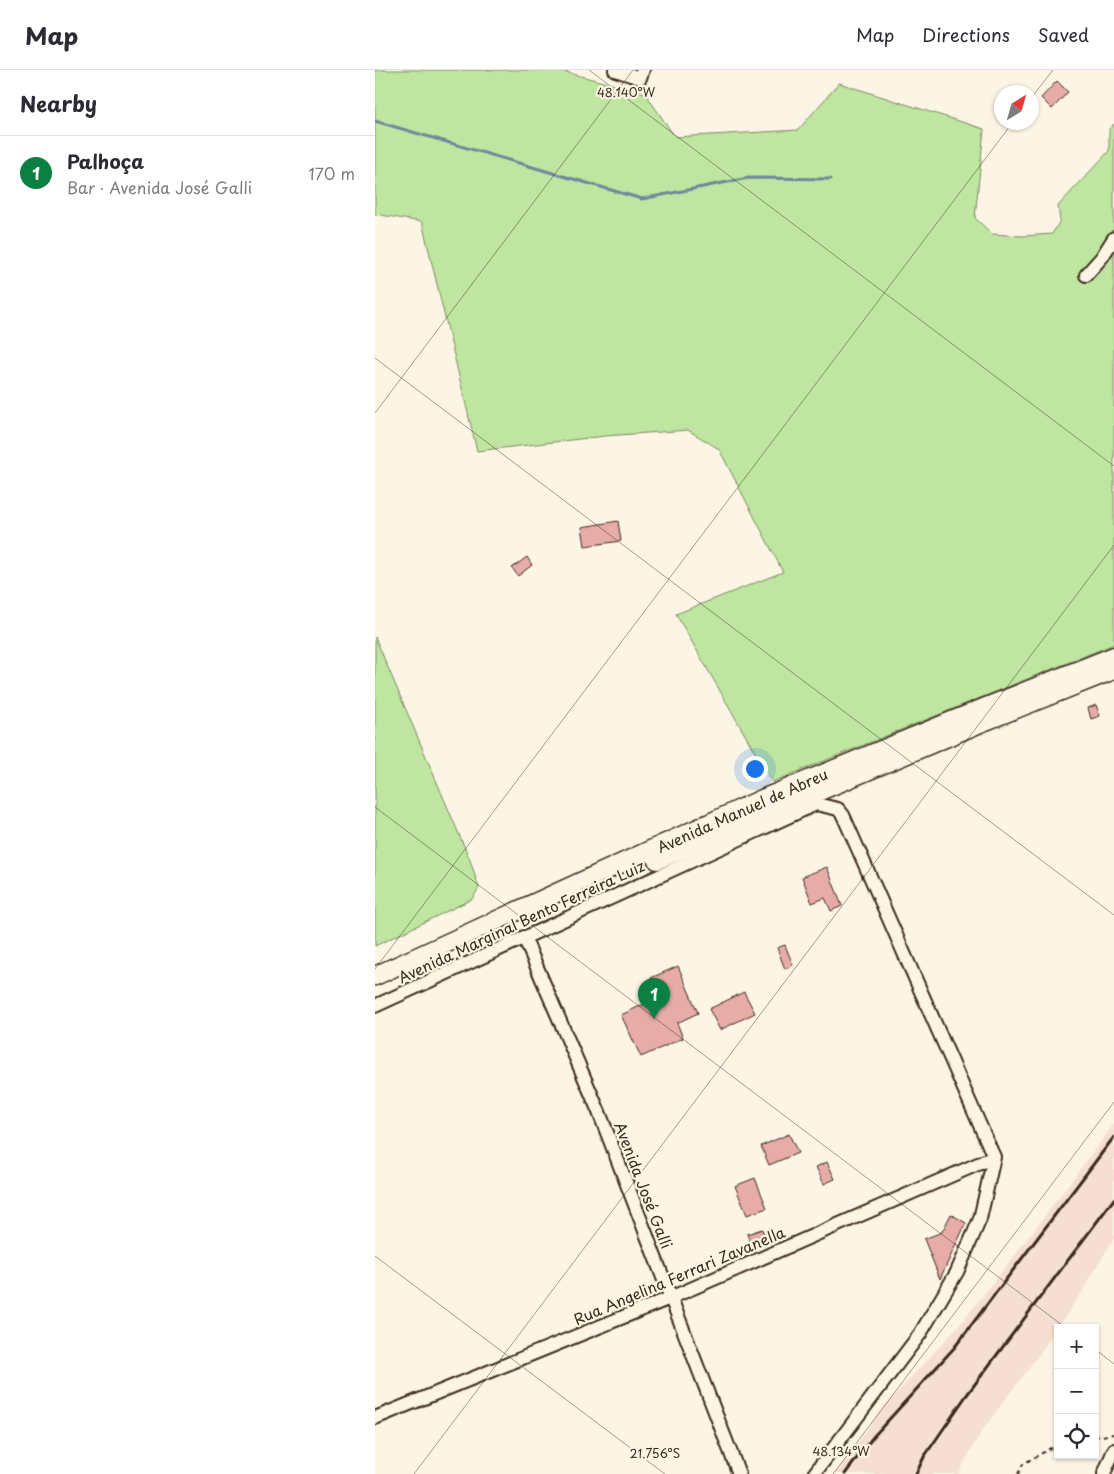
<!DOCTYPE html>
<meta charset="utf-8">
<style>
:root{--surface:#fff;--page:#f2f2f3;--text:#2b2b33;--muted:#7c7c81;--line:#e1e1e2;--accent:#0b8043}
body{margin:0;font-family:"Playpen Sans",sans-serif;background:var(--page);color:var(--text)}
.controls{position:absolute;right:15px;bottom:15px;display:grid;overflow:hidden;border-radius:0px;box-shadow:0 1px 4px #0004}
.controls button{width:45px;height:45px;display:grid;place-items:center;padding:0;border:0;border-bottom:1px solid var(--line);background:var(--surface);color:var(--text);font:25px sans-serif}
.compass{position:absolute;left:619px;top:15px;width:45px;height:45px;border-radius:50%;background:var(--surface);box-shadow:0 1px 4px #0004;rotate:37deg}
.you{position:absolute;left:379px;top:698px;width:18px;height:18px;margin:-12px;border:4px solid #fff;border-radius:50%;background:#1a73e8;box-shadow:0 0 0 8px #1a73e833}
.badge{display:grid;place-items:center;width:32px;height:32px;border-radius:50%;background:var(--accent);color:#fff;font-size:16px;font-weight:700}
.pin{position:absolute;translate:-50% -41px;filter:drop-shadow(0 1px 2px #0008)}
.pin::after{content:'';position:absolute;top:26px;width:18px;height:15px;background:inherit;clip-path:polygon(0 0,100% 0,50% 100%)}
.list{margin:0;padding:0;list-style:none}
h2{display:flex;justify-content:space-between;align-items:center;height:65px;margin:0;padding:0 20px;font-size:21px}
h2 small{font-size:16px;font-weight:400;color:var(--muted)}
.list li{display:grid;grid-template-columns:32px 1fr auto;gap:15px;align-items:center;box-sizing:border-box;height:75px;padding:0 20px;border-top:1px solid var(--line)}
.list b{display:block;font-size:19px;white-space:nowrap}
.list p{margin:0;font-size:16px;white-space:nowrap;color:var(--muted)}
.list em{font-size:16px;font-style:normal;color:var(--muted)}
.icon{flex:none;width:28px;height:28px;fill:none;stroke:currentColor;stroke-width:2;stroke-linecap:round;stroke-linejoin:round}
.map{position:relative;flex:none;width:739px;height:1404px;overflow:hidden}
header{display:flex;align-items:center;gap:30px;box-sizing:border-box;height:70px;padding:0 25px;background:var(--surface);border-bottom:1px solid var(--line)}
header strong{font-size:24px}
nav{display:flex;gap:28px;margin-inline-start:auto;font-size:18px}
main{display:flex}
aside{flex:1;background:var(--surface)}
.map>svg:first-child{display:block}
</style>
<header>
<strong>Map</strong>
<nav><a>Map</a><a>Directions</a><a>Saved</a></nav>
</header>
<main>
<aside>
<h2>Nearby<small></small></h2>
<ul class="list">
<li><span class="badge">1</span><div><b>Palhoça</b><p>Bar · Avenida José Galli</p></div><em>170 m</em></li>
</ul>
</aside>
<div class="map">
<svg width="739" height="1404" viewBox="0 0 739 1404">
<rect width="100%" height="100%" fill="#fcf5e5"/>
<filter id="ink" filterUnits="userSpaceOnUse"><feTurbulence type="fractalNoise" baseFrequency=".02" numOctaves="2"/><feDisplacementMap in="SourceGraphic" scale="10" xChannelSelector="R" yChannelSelector="G"/><feConvolveMatrix kernelMatrix="1 2 1 2 8 2 1 2 1" color-interpolation-filters="sRGB"/></filter>
<g filter="url(#ink)">
<!-- built -->
<path fill="#f6dfd2" d="M 739,1054 L 739,1168 L 707,1222 L 660,1290 L 606,1362 L 583,1404 L 460,1404 L 506,1340 L 586,1253 L 646,1177 Z"/>
<!-- green -->
<path fill="#bee6a1" stroke="#7c8860" d="M 0,0 L 183,0 L 270,23 L 300,67 L 423,60 L 464,13 L 609,59 L 600,148 L 617,164 L 647,166 L 677,164 L 685,151 L 683,136 L 734,81 L 734,59 L 739,54 L 739,574 L 397,712 L 301,544 L 408,502 L 344,379 L 313,360 L 230,366 L 102,381 L 47,152 L 0,144 Z
M 0,567 L 95,790 L 104,818 L 97,829 L 0,876 Z"/>
<g fill="none" stroke-linecap="round" stroke-linejoin="round">
<!-- stream -->
<path stroke="#6e879b" stroke-width="3" d="M 0,51 L 267,129 L 373,108 L 456,109"/>
</g>
<!-- building -->
<path fill="#e7aca7" stroke="#3b2a1e" d="M 682,11 L 693,22 L 677,39 L 666,28 Z
M 243,451 L 246,471 L 210,476 L 207,457 Z
M 152,487 L 157,495 L 143,506 L 137,498 Z
M 721,635 L 725,646 L 716,649 L 713,638 Z
M 452,797 L 467,836 L 456,841 L 450,828 L 437,833 L 427,807 Z
M 410,875 L 418,895 L 410,899 L 402,878 Z
M 303,896 L 323,943 L 302,953 L 308,968 L 266,987 L 246,945 L 284,927 L 276,908 Z
M 369,922 L 380,943 L 345,960 L 334,939 Z
M 414,1064 L 423,1083 L 394,1095 L 386,1076 Z
M 452,1092 L 460,1109 L 449,1114 L 441,1097 Z
M 380,1108 L 392,1138 L 372,1145 L 360,1116 Z
M 576,1144 L 591,1153 L 565,1209 L 549,1169 L 567,1162 Z
M 387,1159 L 391,1170 L 376,1175 L 372,1164 Z"/>
<g fill="none" stroke-linecap="round" stroke-linejoin="round">
<defs>
<path id="minor" d="M 240,0 L 265,8 L 268,0
M 711,205 L 727,187 L 739,168
M 149,867 L 224,1042 L 364,1404
M 0,936 L 441,734 L 463,739 L 468,745 L 619,1087
M 0,1348 L 295,1228 L 619,1087
M 439,1404 L 545,1264 L 582,1202 L 605,1149 L 619,1087
M 729,1404 L 739,1380"/>
<path id="secondary" d="M 282,790 L 603,654 L 739,600
M 0,906 L 387,729 L 601,641 L 739,586"/>
</defs>
<!-- minor casing -->
<use href="#minor" stroke="#3b2a1e" stroke-width="16"/>
<!-- secondary casing -->
<use href="#secondary" stroke="#3b2a1e" stroke-width="21"/>
<!-- path -->
<path stroke="#3b2a1e" stroke-width="2" stroke-dasharray="4 4" stroke-linecap="butt" d="M 720,1367 L 739,1364
M 643,1404 L 648,1394 L 683,1374"/>
<!-- minor -->
<use href="#minor" stroke="#fcf5e5" stroke-width="12"/>
<!-- secondary -->
<use href="#secondary" stroke="#fcf5e5" stroke-width="18"/>
<!-- rail -->
<path stroke="#3b2a1e" stroke-width="3" d="M 470,1404 L 498,1367 L 579,1278 L 739,1067
M 541,1404 L 549,1387 L 591,1326 L 739,1129"/>
</g>
</g>
<!-- ticks -->
<path fill="none" stroke="#3b2a1e" stroke-width="1" stroke-opacity="0.45" d="M 214,0 L 739,396M 656,28 L 678,0M 0,288 L 739,845M 0,343 L 258,0M 0,737 L 691,1258M 0,899 L 638,52M 0,1186 L 290,1404M 720,1279 L 739,1294M 39,1404 L 739,475M 458,1404 L 739,1032"/>
<g text-anchor="middle" dominant-baseline="central" stroke-width="4.5" stroke-linejoin="round" paint-order="stroke">
<!-- street labels -->
<g font-size="15" fill="#3b2a1e" stroke="#fcf5e5">
<text transform="translate(367 740) rotate(-24)">Avenida Manuel de Abreu</text>
<text transform="translate(146 851) rotate(-25)">Avenida Marginal Bento Ferreira Luiz</text>
<text transform="translate(269 1115) rotate(69)">Avenida José Galli</text>
<text transform="translate(304 1205) rotate(-23)">Rua Angelina Ferrari Zavanella</text>
</g>
</g>
<g font-size="12" text-anchor="middle" fill="#3b2a1e" stroke="#fcf5e5" stroke-width="4.5" stroke-linejoin="round" paint-order="stroke">
<text x="251" y="27">48.140°W</text>
<text x="466" y="1386">48.134°W</text>
<text x="280" y="1388">21.756°S</text>
</g>
</svg>
<div class="controls">
<button>+</button>
<button>−</button>
<button><svg class="icon" aria-label="locate" viewBox="0 0 24 24"><circle cx="12" cy="12" r="6"/><path d="M12 2v4M12 18v4M2 12h4M18 12h4"/></svg></button>
</div>
<svg class="compass" viewBox="-18 -18 36 36"><path d="M0-13l5 13h-10z" fill="#e53935"/><path d="M0 13l5-13h-10z" fill="#7c7c81"/></svg>
<div class="you"></div>
<div class="pin badge" style="left:279px;top:949px">1</div>
</div>
</main>
